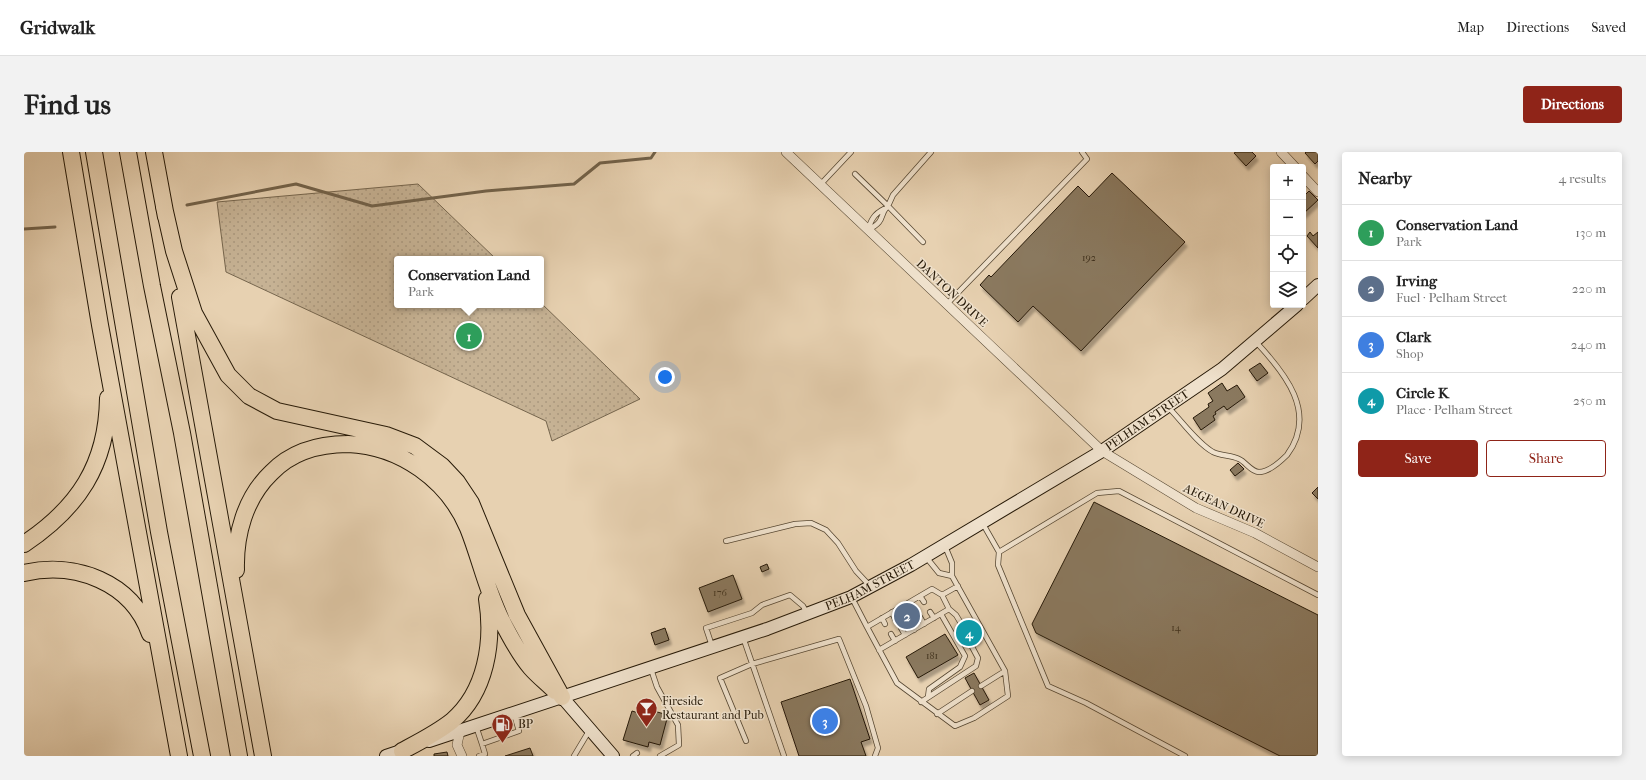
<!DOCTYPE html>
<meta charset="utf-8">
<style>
:root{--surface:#fff;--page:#f2f2f2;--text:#222;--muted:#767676;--line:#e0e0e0;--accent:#8f2418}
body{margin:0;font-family:"IM FELL French Canon",serif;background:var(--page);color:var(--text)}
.controls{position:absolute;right:12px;top:12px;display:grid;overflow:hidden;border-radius:4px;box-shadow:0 2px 10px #0003}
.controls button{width:36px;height:36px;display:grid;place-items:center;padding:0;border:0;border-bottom:1px solid var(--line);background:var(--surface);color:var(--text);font:20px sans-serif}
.you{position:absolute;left:641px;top:225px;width:14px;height:14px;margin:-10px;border:3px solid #fff;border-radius:50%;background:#1a73e8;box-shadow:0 0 0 6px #1a73e833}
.badge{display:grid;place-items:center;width:26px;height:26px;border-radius:50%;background:var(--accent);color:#fff;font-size:13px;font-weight:700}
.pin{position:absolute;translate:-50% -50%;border:2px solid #fff;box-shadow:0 1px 4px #0006}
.popup{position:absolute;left:370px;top:104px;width:150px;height:52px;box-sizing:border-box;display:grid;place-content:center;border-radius:4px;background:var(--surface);filter:drop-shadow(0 1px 3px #0005);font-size:13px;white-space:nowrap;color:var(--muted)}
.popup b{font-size:15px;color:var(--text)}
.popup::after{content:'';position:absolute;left:50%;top:100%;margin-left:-8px;border:8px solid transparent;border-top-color:var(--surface)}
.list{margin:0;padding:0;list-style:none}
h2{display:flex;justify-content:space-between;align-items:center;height:52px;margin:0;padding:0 16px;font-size:17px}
h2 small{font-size:13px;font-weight:400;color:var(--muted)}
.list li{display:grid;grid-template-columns:26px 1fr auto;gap:12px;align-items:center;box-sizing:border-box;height:56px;padding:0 16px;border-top:1px solid var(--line)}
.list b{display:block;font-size:15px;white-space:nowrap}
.list p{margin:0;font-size:13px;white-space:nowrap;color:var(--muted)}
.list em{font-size:13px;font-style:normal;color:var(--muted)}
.actions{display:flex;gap:8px;padding:12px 16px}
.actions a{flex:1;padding:9px 0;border:1px solid var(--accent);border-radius:4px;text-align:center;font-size:14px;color:var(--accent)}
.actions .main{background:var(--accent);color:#fff}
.icon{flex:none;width:22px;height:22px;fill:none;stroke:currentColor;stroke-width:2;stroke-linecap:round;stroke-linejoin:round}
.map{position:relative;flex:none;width:1294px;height:604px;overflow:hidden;border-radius:4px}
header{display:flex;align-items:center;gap:24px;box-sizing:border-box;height:56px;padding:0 20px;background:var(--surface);border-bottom:1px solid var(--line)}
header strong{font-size:19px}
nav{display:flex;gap:22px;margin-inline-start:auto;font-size:14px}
.intro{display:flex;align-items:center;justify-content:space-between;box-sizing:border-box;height:96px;padding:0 24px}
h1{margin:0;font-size:28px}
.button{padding:10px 18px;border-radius:4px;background:var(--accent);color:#fff;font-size:14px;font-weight:700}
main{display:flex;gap:24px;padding:0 24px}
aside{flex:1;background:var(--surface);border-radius:4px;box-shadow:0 2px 10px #0003}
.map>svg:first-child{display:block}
</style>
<header>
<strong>Gridwalk</strong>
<nav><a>Map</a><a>Directions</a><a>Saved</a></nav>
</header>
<div class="intro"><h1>Find us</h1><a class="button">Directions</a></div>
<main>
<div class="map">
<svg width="1294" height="604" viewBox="0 0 1294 604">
<defs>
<pattern id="green-dots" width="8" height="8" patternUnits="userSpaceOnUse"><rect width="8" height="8" fill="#c6b294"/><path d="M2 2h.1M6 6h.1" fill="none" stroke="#aa987e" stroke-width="1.8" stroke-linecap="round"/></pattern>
<filter id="shadow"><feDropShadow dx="2.5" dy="4.5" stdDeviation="1" flood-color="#0004"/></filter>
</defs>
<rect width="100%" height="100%" fill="#e7d1b1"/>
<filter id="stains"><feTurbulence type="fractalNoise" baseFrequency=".005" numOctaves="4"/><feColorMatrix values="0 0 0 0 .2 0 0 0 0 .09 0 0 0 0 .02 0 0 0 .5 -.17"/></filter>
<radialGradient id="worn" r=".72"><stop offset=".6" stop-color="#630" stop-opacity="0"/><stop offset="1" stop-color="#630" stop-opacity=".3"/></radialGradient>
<!-- green -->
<path fill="url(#green-dots)" stroke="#76664e" d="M 394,32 L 472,107 L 373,107 L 373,153 L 517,153 L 517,151 L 616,247 L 528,289 L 522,269 L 202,120 L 193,50 Z"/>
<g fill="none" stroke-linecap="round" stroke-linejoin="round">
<!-- stream -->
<path stroke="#72624a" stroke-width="3" d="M 163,53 L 272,32 L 348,54 L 462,39 L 550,32 L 576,11 L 627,6 L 631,0
M 0,77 L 31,75"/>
</g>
<!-- building -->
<path fill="#8a795f" stroke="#261907" filter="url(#shadow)" d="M 1212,0 L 1228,0 L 1232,4 L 1222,14 L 1210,1 Z
M 1282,0 L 1294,0 L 1294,9 L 1291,12 L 1281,1 Z
M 1088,21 L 1161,90 L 1057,199 L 1009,154 L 994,170 L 956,133 L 965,123 L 967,125 L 1054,34 L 1065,45 Z
M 1285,39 L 1294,48 L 1279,62 L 1279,45 Z
M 1286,80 L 1289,84 L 1294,80 L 1294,96 L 1283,84 Z
M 1236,211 L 1244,221 L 1233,229 L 1225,218 Z
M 1198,231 L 1203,239 L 1213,233 L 1221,245 L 1203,258 L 1200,254 L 1191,260 L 1192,262 L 1189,264 L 1191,268 L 1177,278 L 1169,266 L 1185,255 L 1184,252 L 1189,249 L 1184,241 Z
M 1214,311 L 1220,317 L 1211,324 L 1206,318 Z
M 1294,335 L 1294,347 L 1288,341 Z
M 1070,350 L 1294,463 L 1294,604 L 1256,604 L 1012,481 L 1008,472 Z
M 743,412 L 745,417 L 738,420 L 736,415 Z
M 709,423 L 718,447 L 684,460 L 675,436 Z
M 946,469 L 955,486 L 944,492 L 934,475 Z
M 641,476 L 645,488 L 631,493 L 627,481 Z
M 921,482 L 934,503 L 894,526 L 882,505 Z
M 950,521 L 965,548 L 956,553 L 941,526 Z
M 826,527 L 846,587 L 837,590 L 842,604 L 775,604 L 757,550 Z
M 619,556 L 644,563 L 636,593 L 625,590 L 624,595 L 599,588 L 608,559 L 618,562 Z
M 506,596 L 509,604 L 481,604 Z
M 423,600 L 424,604 L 410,604 L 410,602 Z"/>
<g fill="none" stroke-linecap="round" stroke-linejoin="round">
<defs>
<path id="lane" d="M 831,22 L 864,54 C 854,64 863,68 844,78
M 796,33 L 827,0
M 844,78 C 847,68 850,62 860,57
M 899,90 L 864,54 L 869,43 L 907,0
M 923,152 L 1063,7 L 1058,0
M 1144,255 C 1157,268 1173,291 1189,300 C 1197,304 1207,303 1215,307 C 1222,310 1227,320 1235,320 C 1245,320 1257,309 1263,303 C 1294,261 1261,221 1232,190
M 959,372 L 975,400 L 974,413 L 1024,534 L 1062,551 L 1161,604
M 702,389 L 771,372 L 787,371 L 802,378 L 814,391 L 832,419 L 846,434
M 975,400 L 1073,341 L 1095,339 L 1294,443
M 902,405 L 915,421 L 928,424
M 918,443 L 934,434
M 896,444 L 900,450
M 828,446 L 843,475 L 908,437 L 918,443 L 925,457 L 855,498
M 925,457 L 932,463 L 938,473
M 868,460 L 871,467
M 906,460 L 910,466
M 896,465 L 900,472
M 858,466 L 861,472
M 886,471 L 890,478
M 843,475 L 873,531 L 931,574 L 950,566 L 984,544 L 981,519 L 928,424 L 928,411 L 921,394
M 877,476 L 881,483
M 867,482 L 871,489
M 719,485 L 760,604
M 688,494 L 682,476 L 728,461 L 738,453 L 766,443 L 779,454 L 783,461
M 627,517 L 633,535 L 654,573 L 655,593 L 636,604
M 957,534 L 981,519
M 904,545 L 905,537 L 936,515 L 941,504 L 917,462
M 897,550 L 952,514 L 954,506 L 946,491
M 913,562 L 948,539
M 452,574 L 458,592 L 495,579 L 490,562
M 722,589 L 696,526 L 728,512 L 815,487 L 842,554 L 854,596 L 851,604
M 455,604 L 461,602 L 458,592
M 550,604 L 565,579
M 609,604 L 613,601"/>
<path id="street" d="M 762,0 L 1078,299 L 1172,356 L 1231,381 L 1294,415
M 1257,0 L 1271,15
M 1279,24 L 1294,40
M 436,579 L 433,593 L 438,604"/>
<g id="secondary">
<path d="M 1279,147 L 1294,133"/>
<path d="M 538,545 L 589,604"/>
<path id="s1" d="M 405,589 L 743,477 L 827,445 L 887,413 L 1078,299 L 1198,217 L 1273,153"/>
<path d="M 362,604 L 386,596"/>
</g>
<path id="highway" d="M 47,0 L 76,173 L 155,604
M 70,0 L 135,380 L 178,604
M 104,0 L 128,134 L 158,281 L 215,604
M 130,0 L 142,65
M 140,55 L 150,99 L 170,161 L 204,223 L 225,244 L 253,259 L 362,283 L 391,294 L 418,314 L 433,330 L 447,351 L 493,463 L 538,545
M 156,145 C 183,298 212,451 239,604
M 0,392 C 54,356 83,313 84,246
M 212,418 C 211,383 221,346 247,321 C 267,300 295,292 324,292 C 376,294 424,328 444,376 C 456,406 462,436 477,467 C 485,483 495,502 507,516 C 514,524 523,531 531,539
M 0,421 C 51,409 108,430 126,482
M 378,599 C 395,590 413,581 428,569 C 462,540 470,490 463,447"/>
</defs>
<!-- lane casing -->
<use href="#lane" stroke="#564732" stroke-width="6"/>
<!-- street casing -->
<use href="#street" stroke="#564732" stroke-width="10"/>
<!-- secondary casing -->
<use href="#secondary" stroke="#261907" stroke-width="14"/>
<!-- highway casing -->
<use href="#highway" stroke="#261907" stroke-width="18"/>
<!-- lane -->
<use href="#lane" stroke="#efe1cc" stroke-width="4.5"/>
<!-- street -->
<use href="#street" stroke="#efe1cc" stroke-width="9"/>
<!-- secondary -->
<use href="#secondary" stroke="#efe1cc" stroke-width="12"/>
<!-- highway -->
<use href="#highway" stroke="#e7d1b1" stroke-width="16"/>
</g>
<!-- icons -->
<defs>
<symbol id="bar-pin" viewBox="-11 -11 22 30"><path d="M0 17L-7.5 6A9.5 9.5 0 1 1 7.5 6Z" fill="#8f2418" stroke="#efe1cc"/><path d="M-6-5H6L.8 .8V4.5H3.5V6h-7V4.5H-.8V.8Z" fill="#fff"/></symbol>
<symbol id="fuel-pin" viewBox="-11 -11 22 30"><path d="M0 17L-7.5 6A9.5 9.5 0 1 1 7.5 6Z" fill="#8f2418" stroke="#efe1cc"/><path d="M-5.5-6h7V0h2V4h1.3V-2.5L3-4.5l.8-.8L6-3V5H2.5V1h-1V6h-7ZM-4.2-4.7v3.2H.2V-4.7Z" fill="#fff"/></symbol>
</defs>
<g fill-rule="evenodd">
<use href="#bar-pin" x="610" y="544" width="25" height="34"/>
<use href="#fuel-pin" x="466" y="560" width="25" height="34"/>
</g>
<g text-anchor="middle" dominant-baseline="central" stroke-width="3" stroke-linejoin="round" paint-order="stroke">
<!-- number labels -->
<g font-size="10" fill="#3f311d">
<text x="1065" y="106">192</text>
<text x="696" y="441">176</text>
<text x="1152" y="476">14</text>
<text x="908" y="504">181</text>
</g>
<!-- street labels -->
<g font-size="12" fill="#261907" stroke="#efe1cc">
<text transform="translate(928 141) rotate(43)">DANTON DRIVE</text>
<text stroke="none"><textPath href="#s1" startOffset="791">PELHAM STREET</textPath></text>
<text transform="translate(1200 354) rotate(25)">AEGEAN DRIVE</text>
<text stroke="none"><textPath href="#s1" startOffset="468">PELHAM STREET</textPath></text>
</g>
<!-- poi labels -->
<g font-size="12" fill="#261907" stroke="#efe1cc" text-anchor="start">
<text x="638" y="549">Fireside<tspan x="638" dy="14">Restaurant and Pub</tspan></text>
<text x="494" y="572">BP</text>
</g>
</g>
<rect width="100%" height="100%" filter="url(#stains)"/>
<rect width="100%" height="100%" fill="url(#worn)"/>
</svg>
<div class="controls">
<button>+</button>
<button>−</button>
<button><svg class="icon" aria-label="locate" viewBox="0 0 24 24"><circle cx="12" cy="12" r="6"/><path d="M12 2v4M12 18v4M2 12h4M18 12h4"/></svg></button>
<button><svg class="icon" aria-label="layers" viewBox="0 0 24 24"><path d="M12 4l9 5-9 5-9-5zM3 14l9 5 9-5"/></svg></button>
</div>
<div class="you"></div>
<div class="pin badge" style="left:445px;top:184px;background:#2e9e5b">1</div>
<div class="popup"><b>Conservation Land</b>Park</div>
<div class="pin badge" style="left:883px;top:464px;background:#5c6f8a">2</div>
<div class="pin badge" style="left:801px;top:569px;background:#3f7fe0">3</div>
<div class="pin badge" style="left:945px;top:481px;background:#0f9aa8">4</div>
</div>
<aside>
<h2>Nearby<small>4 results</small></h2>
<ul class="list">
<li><span class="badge" style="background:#2e9e5b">1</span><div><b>Conservation Land</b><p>Park</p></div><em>130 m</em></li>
<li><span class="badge" style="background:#5c6f8a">2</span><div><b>Irving</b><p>Fuel · Pelham Street</p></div><em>220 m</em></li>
<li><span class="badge" style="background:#3f7fe0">3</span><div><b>Clark</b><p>Shop</p></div><em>240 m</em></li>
<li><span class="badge" style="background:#0f9aa8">4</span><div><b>Circle K</b><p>Place · Pelham Street</p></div><em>250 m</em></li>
</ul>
<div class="actions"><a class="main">Save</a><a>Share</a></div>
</aside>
</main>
